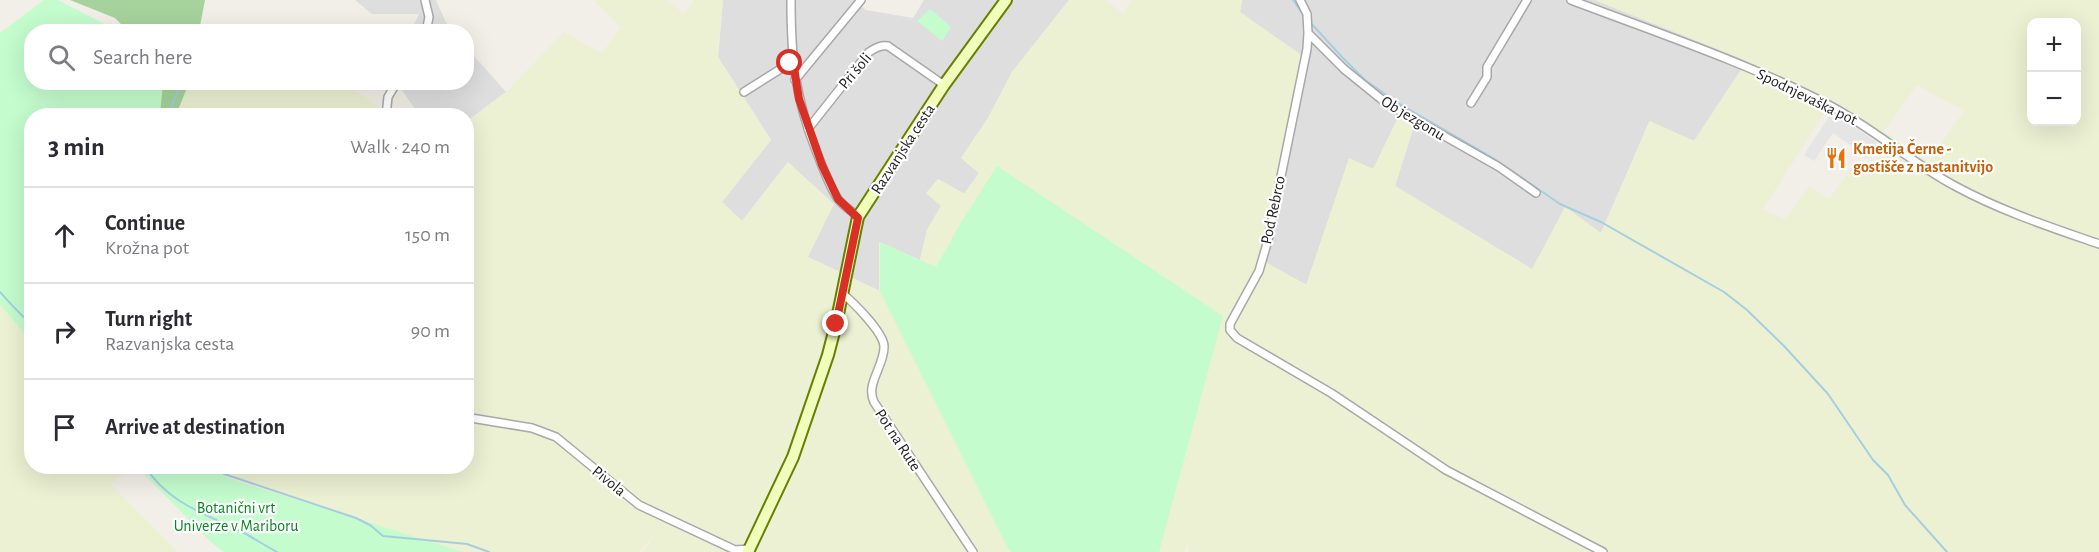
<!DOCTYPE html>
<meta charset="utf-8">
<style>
:root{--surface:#fff;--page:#f2f2f3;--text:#2b2b33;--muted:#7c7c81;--line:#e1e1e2}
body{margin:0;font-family:"Alegreya Sans",sans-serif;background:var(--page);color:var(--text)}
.controls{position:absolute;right:18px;top:18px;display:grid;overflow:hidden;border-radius:12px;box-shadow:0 6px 24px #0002}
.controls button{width:54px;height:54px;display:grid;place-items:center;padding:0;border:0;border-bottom:2px solid var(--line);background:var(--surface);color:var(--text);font:30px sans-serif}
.stop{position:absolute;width:18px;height:18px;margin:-14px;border:4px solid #d93025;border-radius:50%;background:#fff}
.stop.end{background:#d93025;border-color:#fff;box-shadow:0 2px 6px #0008}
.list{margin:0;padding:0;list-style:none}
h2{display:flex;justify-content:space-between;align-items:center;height:78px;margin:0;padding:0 24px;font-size:26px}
h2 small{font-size:20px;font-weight:400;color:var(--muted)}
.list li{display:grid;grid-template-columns:39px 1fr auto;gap:18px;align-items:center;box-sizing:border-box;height:96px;padding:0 24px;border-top:2px solid var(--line)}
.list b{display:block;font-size:22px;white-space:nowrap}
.list p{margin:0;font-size:20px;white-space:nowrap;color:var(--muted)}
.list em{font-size:20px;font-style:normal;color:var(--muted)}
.icon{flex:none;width:33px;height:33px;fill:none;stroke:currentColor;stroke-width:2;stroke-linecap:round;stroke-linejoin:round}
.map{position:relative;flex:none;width:2099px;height:552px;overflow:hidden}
.search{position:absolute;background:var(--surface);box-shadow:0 6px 24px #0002;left:24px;top:24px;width:450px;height:66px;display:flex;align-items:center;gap:15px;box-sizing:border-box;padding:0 21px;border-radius:24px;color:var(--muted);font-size:22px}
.panel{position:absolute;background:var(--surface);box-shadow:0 6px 24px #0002;left:24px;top:108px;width:450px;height:366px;border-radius:24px}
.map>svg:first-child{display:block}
</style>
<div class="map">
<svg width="2099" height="552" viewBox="0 0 2099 552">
<rect width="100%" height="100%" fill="#f2efe8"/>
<!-- residential -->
<path fill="#dfdede" d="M 355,0 L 436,0 L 448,27 L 452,31 L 411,31 L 419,14 L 372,14 Z
M 723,0 L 854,0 L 866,10 L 913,18 L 924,0 L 1069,0 L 1012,72 L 988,118 L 961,158 L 979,173 L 964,194 L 938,179 L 927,193 L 941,206 L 927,230 L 920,260 L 879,242 L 880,291 L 808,257 L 788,162 L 742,221 L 722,202 L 771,140 L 718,57 Z
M 1242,0 L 1595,0 L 1747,61 L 1694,141 L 1649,122 L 1601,233 L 1565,207 L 1533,270 L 1395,186 L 1414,126 L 1373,169 L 1349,159 L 1307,285 L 1264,262 L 1240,12 Z
M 467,48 L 506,92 L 467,121 L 466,116 L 419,115 L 397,83 L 466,82 Z"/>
<!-- farmland -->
<path fill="#ecf1d3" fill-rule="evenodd" d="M 593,0 L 666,0 L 684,13 L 694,0 L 723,0 L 718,57 L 771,140 L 722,202 L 742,221 L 788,162 L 834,204 L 808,257 L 879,291 L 879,242 L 920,260 L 927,230 L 941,206 L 926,193 L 938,179 L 965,194 L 979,173 L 961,158 L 988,118 L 1012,72 L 1069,0 L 1105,0 L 1124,14 L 1131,0 L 1242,0 L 1240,12 L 1303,56 L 1264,261 L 1306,285 L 1349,158 L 1373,169 L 1399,115 L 1414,125 L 1395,186 L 1532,269 L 1565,207 L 1601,233 L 1650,121 L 1694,141 L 1747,61 L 1595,0 L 2099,0 L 2099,552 L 1188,552 L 1190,540 L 1184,552 L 643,552 L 656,534 L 639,552 L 450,552 L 251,483 L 224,476 L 235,474 L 237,466 L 466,466 L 467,121 L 506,92 L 564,32 L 602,53 L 621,27 ZM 2032,22 L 2076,22 L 2076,122 L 2032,122 ZM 1917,85 L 1964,111 L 1928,162 L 1884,131 ZM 1833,100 L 1891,139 L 1870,169 L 1856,162 L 1829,199 L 1810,186 L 1785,219 L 1763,209 Z
M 189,82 L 345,83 L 386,112 L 385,116 L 176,116 Z
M 0,301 L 31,336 L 32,466 L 133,467 L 110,484 L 178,552 L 0,552 Z"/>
<!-- forest -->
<path fill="#a6d39b" d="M 70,0 L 205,0 L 199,31 L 129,32 L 115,18 Z
M 163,83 L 189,83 L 176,115 L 151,116 Z"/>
<!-- park -->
<path fill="#c4fcce" d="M 44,0 L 58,0 L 118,31 L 32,32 L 32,82 L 163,83 L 160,115 L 32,116 L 31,342 L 0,304 L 0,33 Z
M 930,9 L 951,27 L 942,41 L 917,21 Z
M 997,166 L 1223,316 L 1159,552 L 1012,552 L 1008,549 L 880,291 L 880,242 L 936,267 L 960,224 Z
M 137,467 L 230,467 L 225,477 L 463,552 L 224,552 L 212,543 Z"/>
<!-- parking -->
<path fill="#e5e5e5" d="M 1832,112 L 1877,142 L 1866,158 L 1858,153 L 1859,151 L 1833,133 L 1814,161 L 1804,155 Z"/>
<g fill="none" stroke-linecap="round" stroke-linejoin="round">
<!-- stream -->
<path stroke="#a6cee1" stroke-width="2" d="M 1293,0 L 1305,17
M 1309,21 L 1342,57 L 1365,80 L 1398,103 L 1493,158 L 1560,204 L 1601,222 L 1724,292 L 1747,310 L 1784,346 L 1828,394 L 1873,460 L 1888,475 L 1905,505 L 1947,552
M 275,32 L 279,28
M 167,116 L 182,82
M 0,292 C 10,303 20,315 32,324
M 145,466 C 167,503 208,515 244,533 C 255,539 266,546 277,552
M 216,466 L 224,474 L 356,518 L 370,525 L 383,536 L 467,544 L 489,552"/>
<defs>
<path id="street" d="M 425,0 L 429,17 L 426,32
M 791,0 C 791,59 795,98 817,153 C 823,168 829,186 838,199 C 843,206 852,211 858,217
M 1300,0 L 1307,14 L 1308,33 L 1344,69 L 1386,103 L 1499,167 L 1536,193
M 1571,0 C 1655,32 1745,62 1825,103 C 1871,126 1910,162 1955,186 C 2001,211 2050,227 2099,244
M 1308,33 L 1307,49 L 1268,240 L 1259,271 L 1230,324 L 1230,330 L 1237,338 L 1331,393 L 1446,470 L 1603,552
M 795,80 L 861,0
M 744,92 L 793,61
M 1471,103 L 1487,77 L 1487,67 L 1527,0
M 386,116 L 388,97 L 397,82
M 808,129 L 869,52 C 876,48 880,45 888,46 L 944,85
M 843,294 C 854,303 883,332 884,346 C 885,365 865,384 874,402 L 973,552
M 466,416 L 471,418 L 532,428 L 556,437 L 639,505 L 735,550 L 749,549"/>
<path id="secondary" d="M 748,552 L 793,457 L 828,355 L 836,324 L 858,217 L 944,85 L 1006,0"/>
</defs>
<!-- street casing -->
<use href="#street" stroke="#a8a8a8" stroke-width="10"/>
<!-- secondary casing -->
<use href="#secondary" stroke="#668000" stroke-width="14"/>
<!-- street -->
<use href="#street" stroke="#fff" stroke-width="7"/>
<!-- secondary -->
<use href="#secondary" stroke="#f3fdbb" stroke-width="10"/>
</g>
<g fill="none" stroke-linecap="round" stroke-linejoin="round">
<!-- route -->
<path stroke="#d93025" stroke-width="8" d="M 790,63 L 793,61 L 799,99 L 822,165 L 838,199 L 858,218 L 836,324"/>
</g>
<!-- icons -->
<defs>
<symbol id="restaurant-bare" viewBox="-9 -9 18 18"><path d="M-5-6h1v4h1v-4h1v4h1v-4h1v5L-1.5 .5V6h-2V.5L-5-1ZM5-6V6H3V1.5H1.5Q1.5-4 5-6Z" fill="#e8710a" stroke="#fff" stroke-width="2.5" paint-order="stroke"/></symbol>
</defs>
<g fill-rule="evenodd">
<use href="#restaurant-bare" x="1821" y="143" width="30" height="30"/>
</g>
<g text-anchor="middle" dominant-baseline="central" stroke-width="4.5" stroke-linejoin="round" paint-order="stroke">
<!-- street labels -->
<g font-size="16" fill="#212121" stroke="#fff">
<text transform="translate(855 71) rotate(-50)">Pri šoli</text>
<text transform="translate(1807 97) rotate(26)">Spodnjevaška pot</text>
<text transform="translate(1413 118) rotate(31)">Ob jezgonu</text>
<text transform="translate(903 149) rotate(-57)">Razvanjska cesta</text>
<text transform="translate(1273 210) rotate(-78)">Pod Rebrco</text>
<text transform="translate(898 440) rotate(57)">Pot na Rute</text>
<text transform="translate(609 481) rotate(39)">Pivola</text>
</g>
<!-- food labels -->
<g font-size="16" font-weight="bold" fill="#c56008" stroke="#fff" text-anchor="start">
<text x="1853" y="149">Kmetija Černe -<tspan x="1853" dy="18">gostišče z nastanitvijo</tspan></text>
</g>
<!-- park labels -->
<g font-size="16" fill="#06881e" stroke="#fff">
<text x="236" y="508">Botanični vrt<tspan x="236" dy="18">Univerze v Mariboru</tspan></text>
</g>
</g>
</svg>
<div class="controls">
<button>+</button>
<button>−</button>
</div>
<div class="stop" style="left:790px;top:63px"></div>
<div class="stop end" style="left:836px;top:324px"></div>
<div class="search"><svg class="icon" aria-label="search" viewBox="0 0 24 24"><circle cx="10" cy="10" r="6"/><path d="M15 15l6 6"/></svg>Search here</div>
<section class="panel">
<h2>3 min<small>Walk · 240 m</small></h2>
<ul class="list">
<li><svg class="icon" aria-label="ahead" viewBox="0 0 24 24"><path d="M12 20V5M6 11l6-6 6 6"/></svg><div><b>Continue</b><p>Krožna pot</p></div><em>150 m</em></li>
<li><svg class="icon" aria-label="right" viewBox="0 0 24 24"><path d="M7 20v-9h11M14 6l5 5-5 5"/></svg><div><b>Turn right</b><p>Razvanjska cesta</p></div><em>90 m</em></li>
<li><svg class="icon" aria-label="arrive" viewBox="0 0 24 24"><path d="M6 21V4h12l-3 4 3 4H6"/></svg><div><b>Arrive at destination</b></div></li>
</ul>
</section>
</div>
